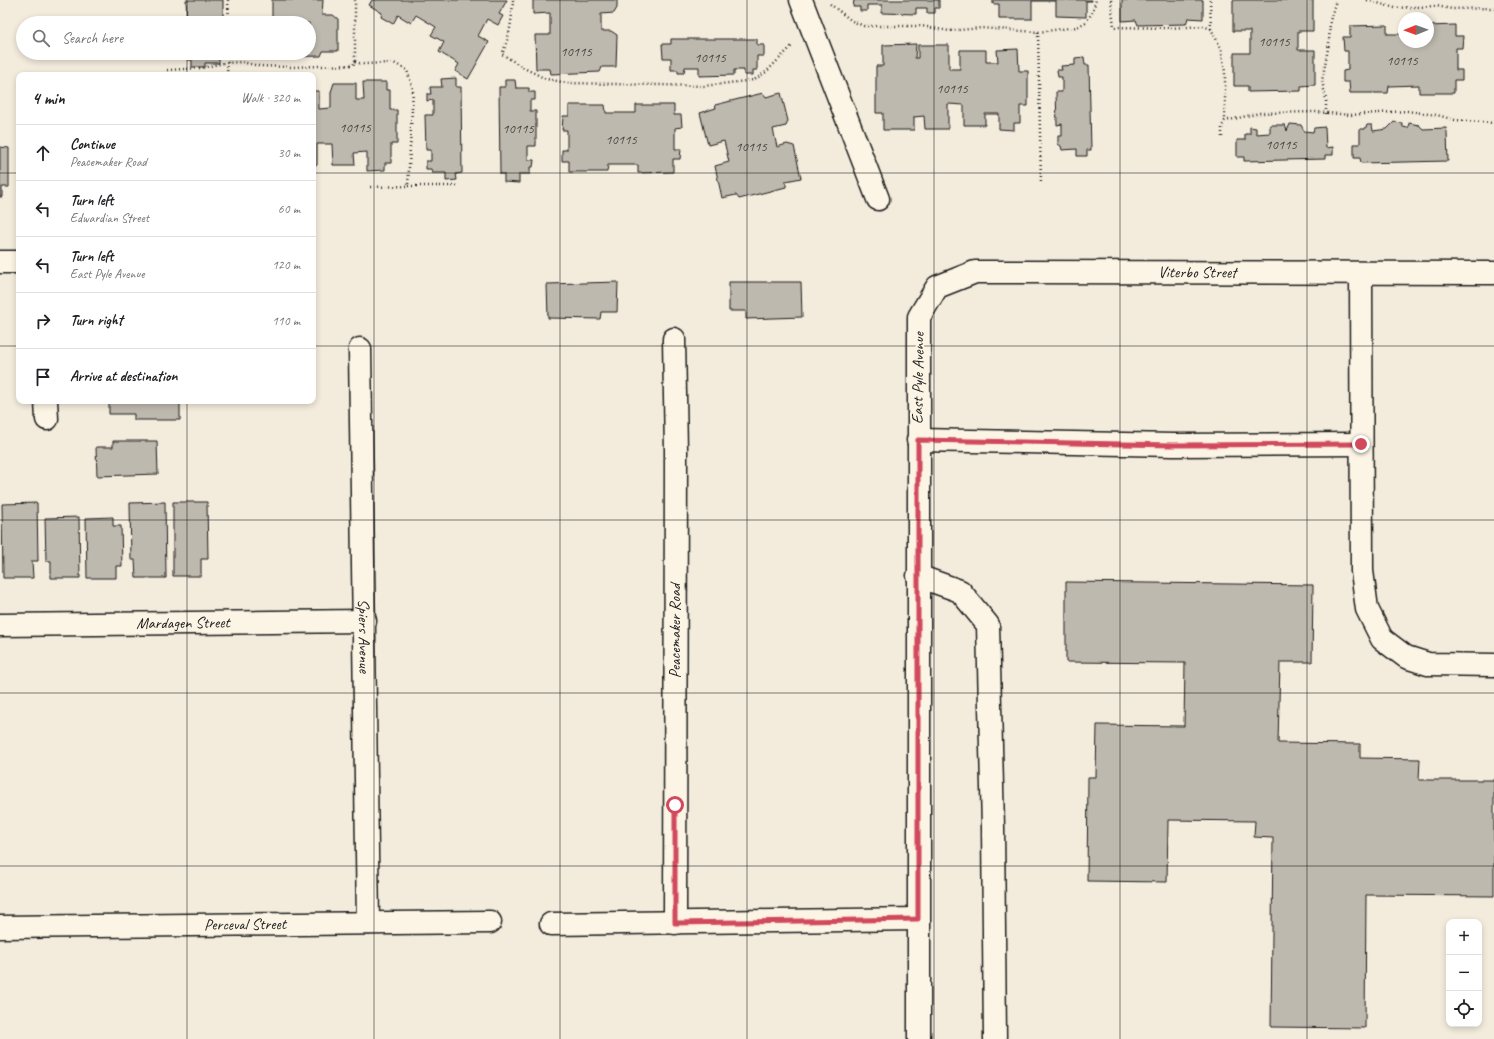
<!DOCTYPE html>
<meta charset="utf-8">
<style>
:root{--surface:#fff;--page:#f6f6f6;--text:#202124;--muted:#757577;--line:#e0e0e0}
body{margin:0;font-family:Caveat,sans-serif;background:var(--page);color:var(--text)}
.controls{position:absolute;right:12px;bottom:12px;display:grid;overflow:hidden;border-radius:8px;box-shadow:0 2px 6px #0003}
.controls button{width:36px;height:36px;display:grid;place-items:center;padding:0;border:0;border-bottom:1px solid var(--line);background:var(--surface);color:var(--text);font:20px sans-serif}
.compass{position:absolute;left:1398px;top:12px;width:36px;height:36px;border-radius:50%;background:var(--surface);box-shadow:0 2px 6px #0003;rotate:269deg}
.stop{position:absolute;width:12px;height:12px;margin:-9px;border:3px solid #d1495b;border-radius:50%;background:#fff}
.stop.end{background:#d1495b;border-color:#fff;box-shadow:0 1px 4px #0008}
.list{margin:0;padding:0;list-style:none}
h2{display:flex;justify-content:space-between;align-items:center;height:52px;margin:0;padding:0 16px;font-size:17px}
h2 small{font-size:13px;font-weight:400;color:var(--muted)}
.list li{display:grid;grid-template-columns:26px 1fr auto;gap:12px;align-items:center;box-sizing:border-box;height:56px;padding:0 16px;border-top:1px solid var(--line)}
.list b{display:block;font-size:15px;white-space:nowrap}
.list p{margin:0;font-size:13px;white-space:nowrap;color:var(--muted)}
.list em{font-size:13px;font-style:normal;color:var(--muted)}
.icon{flex:none;width:22px;height:22px;fill:none;stroke:currentColor;stroke-width:2;stroke-linecap:round;stroke-linejoin:round}
.map{position:relative;flex:none;width:1494px;height:1039px;overflow:hidden}
.search{position:absolute;background:var(--surface);box-shadow:0 2px 6px #0003;left:16px;top:16px;width:300px;height:44px;display:flex;align-items:center;gap:10px;box-sizing:border-box;padding:0 14px;border-radius:22px;color:var(--muted);font-size:15px}
.panel{position:absolute;background:var(--surface);box-shadow:0 2px 6px #0003;left:16px;top:72px;width:300px;height:332px;border-radius:8px}
.map>svg:first-child{display:block}
</style>
<div class="map">
<svg width="1494" height="1039" viewBox="0 0 1494 1039">
<rect width="100%" height="100%" fill="#f3ecdd"/>
<filter id="ink" filterUnits="userSpaceOnUse"><feTurbulence type="fractalNoise" baseFrequency=".025" numOctaves="2"/><feDisplacementMap in="SourceGraphic" scale="8" xChannelSelector="R" yChannelSelector="G"/><feConvolveMatrix kernelMatrix="1 2 1 2 8 2 1 2 1" color-interpolation-filters="sRGB"/></filter>
<g filter="url(#ink)">
<!-- building -->
<path fill="#beb9ae" stroke="#1c1c1c" d="M 186,0 L 223,0 L 223,23 L 187,23 Z
M 272,0 L 323,0 L 322,15 L 333,15 L 338,19 L 338,51 L 323,51 L 321,56 L 273,57 L 272,53 L 309,53 L 309,23 L 257,23 L 257,19 L 272,19 Z
M 372,0 L 507,0 L 499,14 L 503,16 L 498,25 L 487,19 L 478,36 L 489,42 L 468,79 L 455,71 L 459,64 L 439,52 L 444,42 L 431,35 L 436,27 L 416,15 L 411,23 L 398,15 L 393,24 L 381,17 L 382,13 L 369,5 Z
M 533,0 L 617,0 L 617,8 L 614,13 L 601,14 L 601,31 L 611,31 L 617,35 L 616,67 L 602,67 L 600,72 L 551,74 L 550,69 L 536,69 L 535,35 L 550,35 L 550,13 L 533,14 Z
M 854,0 L 939,0 L 939,8 L 935,8 L 935,13 L 927,13 L 927,8 L 916,8 L 916,14 L 881,13 L 882,5 L 867,5 L 867,11 L 860,11 L 860,7 L 853,7 Z
M 993,0 L 1092,0 L 1092,1 L 1086,1 L 1086,17 L 1056,16 L 1056,1 L 1032,1 L 1032,19 L 999,19 L 999,4 L 993,4 Z
M 1122,0 L 1203,0 L 1203,19 L 1188,18 L 1186,24 L 1138,25 L 1136,20 L 1122,21 Z
M 1233,0 L 1313,0 L 1313,31 L 1298,31 L 1298,50 L 1315,50 L 1315,85 L 1301,86 L 1301,91 L 1248,92 L 1248,86 L 1234,86 L 1234,53 L 1250,53 L 1250,31 L 1233,31 Z
M 1387,25 L 1387,34 L 1404,34 L 1404,42 L 1428,42 L 1428,26 L 1455,25 L 1455,36 L 1463,36 L 1462,48 L 1456,48 L 1456,70 L 1462,70 L 1462,80 L 1454,80 L 1454,93 L 1419,93 L 1419,85 L 1389,86 L 1388,93 L 1350,93 L 1349,82 L 1343,82 L 1343,71 L 1348,70 L 1348,51 L 1344,51 L 1343,37 L 1350,37 L 1350,26 Z
M 671,39 L 757,39 L 757,45 L 764,45 L 764,56 L 757,56 L 757,70 L 753,70 L 753,75 L 744,75 L 744,70 L 734,70 L 734,75 L 699,76 L 699,67 L 685,67 L 684,73 L 678,73 L 678,70 L 671,70 L 671,58 L 663,58 L 662,44 L 671,44 Z
M 916,44 L 915,58 L 918,58 L 918,45 L 949,45 L 949,69 L 960,69 L 960,50 L 986,50 L 986,62 L 998,62 L 997,50 L 1018,49 L 1019,71 L 1028,71 L 1028,106 L 1020,106 L 1020,123 L 1014,123 L 1014,130 L 999,129 L 999,114 L 985,114 L 985,125 L 964,125 L 964,105 L 948,104 L 948,129 L 925,129 L 924,116 L 914,117 L 914,130 L 883,130 L 883,113 L 876,113 L 876,66 L 883,66 L 883,45 Z
M 187,53 L 219,53 L 219,63 L 205,63 L 205,67 L 192,67 L 192,60 L 187,60 Z
M 1084,57 L 1085,65 L 1089,65 L 1091,150 L 1087,150 L 1087,156 L 1077,156 L 1077,149 L 1062,150 L 1061,146 L 1058,144 L 1058,136 L 1062,136 L 1062,124 L 1057,125 L 1056,92 L 1062,92 L 1062,77 L 1058,77 L 1057,70 L 1062,70 L 1061,66 L 1075,65 L 1075,58 Z
M 456,78 L 456,87 L 461,87 L 462,173 L 456,174 L 457,180 L 446,181 L 446,173 L 432,173 L 431,169 L 426,169 L 426,161 L 431,161 L 431,150 L 426,150 L 425,115 L 433,115 L 433,100 L 427,101 L 427,94 L 431,94 L 430,87 L 442,87 L 441,79 Z
M 505,80 L 515,80 L 516,88 L 529,88 L 529,92 L 535,92 L 535,100 L 530,100 L 530,111 L 536,111 L 536,146 L 528,146 L 528,160 L 534,160 L 533,167 L 530,167 L 530,174 L 519,174 L 519,183 L 504,182 L 504,174 L 500,174 L 499,87 L 505,87 Z
M 363,82 L 386,82 L 386,90 L 390,90 L 390,110 L 397,110 L 397,144 L 391,144 L 391,163 L 385,163 L 385,170 L 367,171 L 367,152 L 354,153 L 355,165 L 333,165 L 332,144 L 317,144 L 317,165 L 313,167 L 313,91 L 319,91 L 319,109 L 331,108 L 331,92 L 334,83 L 356,83 L 356,100 L 364,100 Z
M 763,93 L 766,97 L 781,93 L 788,121 L 786,126 L 773,129 L 777,147 L 787,144 L 794,146 L 801,178 L 786,181 L 786,187 L 739,199 L 736,195 L 722,198 L 715,166 L 729,162 L 724,141 L 708,145 L 700,113 L 716,108 L 715,105 Z
M 569,105 L 605,105 L 606,113 L 636,113 L 636,105 L 674,105 L 674,115 L 681,115 L 682,127 L 675,128 L 675,149 L 681,149 L 680,159 L 673,159 L 673,172 L 638,173 L 638,165 L 608,165 L 607,172 L 569,172 L 569,161 L 562,161 L 562,150 L 567,150 L 567,130 L 562,130 L 563,116 L 569,116 Z
M 1394,122 L 1402,123 L 1403,127 L 1408,128 L 1409,123 L 1419,125 L 1423,129 L 1446,128 L 1447,132 L 1448,161 L 1361,163 L 1360,158 L 1354,158 L 1354,144 L 1360,144 L 1360,129 L 1365,129 L 1367,125 L 1372,125 L 1373,131 L 1387,129 Z
M 1290,124 L 1301,125 L 1304,131 L 1313,132 L 1314,128 L 1325,127 L 1326,148 L 1333,147 L 1333,155 L 1325,155 L 1325,159 L 1244,161 L 1244,157 L 1237,157 L 1237,140 L 1245,140 L 1245,134 L 1250,134 L 1250,127 L 1256,128 L 1256,134 L 1270,133 L 1270,125 L 1285,125 L 1287,131 Z
M 0,147 L 9,148 L 9,187 L 2,187 L 2,197 L 0,197 Z
M 618,282 L 617,312 L 601,312 L 600,319 L 548,318 L 547,284 Z
M 729,282 L 801,282 L 802,317 L 746,319 L 746,311 L 729,311 Z
M 109,401 L 180,401 L 180,420 L 134,420 L 134,414 L 109,414 Z
M 113,441 L 157,441 L 158,474 L 97,476 L 96,447 L 113,447 Z
M 165,502 L 166,578 L 136,578 L 135,560 L 131,560 L 130,503 Z
M 173,502 L 207,502 L 208,559 L 201,559 L 201,576 L 173,576 Z
M 37,503 L 38,561 L 32,561 L 33,578 L 3,578 L 2,504 Z
M 79,517 L 80,578 L 51,578 L 51,561 L 46,561 L 45,518 Z
M 113,517 L 113,526 L 121,526 L 122,566 L 116,566 L 116,578 L 87,578 L 86,518 Z
M 1066,582 L 1313,585 L 1312,662 L 1280,662 L 1278,743 L 1360,744 L 1360,758 L 1420,759 L 1419,780 L 1494,780 L 1494,896 L 1366,895 L 1365,1028 L 1271,1027 L 1273,838 L 1254,837 L 1255,821 L 1168,820 L 1167,882 L 1087,881 L 1088,777 L 1096,777 L 1097,725 L 1184,726 L 1185,663 L 1066,662 Z"/>
<g fill="none" stroke-linecap="round" stroke-linejoin="round">
<defs>
<g id="minor">
<path d="M 801,0 L 878,199"/>
<path d="M 0,262 L 19,262"/>
<path d="M 1361,274 L 1362,571 L 1367,609 L 1382,639 L 1406,657 L 1428,664 L 1494,665"/>
<path d="M 674,339 L 676,451 L 675,923"/>
<path id="s1" d="M 360,349 L 368,923"/>
<path d="M 46,401 L 47,419"/>
<path d="M 918,440 L 1173,445 L 1361,444"/>
<path d="M 918,576 L 960,591 L 988,625 L 993,827 L 995,1039"/>
<path id="s2" d="M 0,625 L 365,621"/>
<path d="M 551,924 L 918,919"/>
<path id="s3" d="M 0,927 L 490,922"/>
<path id="s4" d="M 919,1039 L 919,317 L 937,287 L 975,272 L 1494,273"/>
</g>
</defs>
<!-- minor casing -->
<use href="#minor" stroke="#1c1c1c" stroke-width="25"/>
<!-- path -->
<path stroke="#1c1c1c" stroke-width="2.5" stroke-dasharray="1 3" stroke-linecap="butt" d="M 228,0 L 229,23
M 513,0 C 512,19 510,36 502,54 L 524,68 L 546,79 L 568,83 L 704,86 L 754,80 L 766,72 L 792,46
M 1111,0 L 1114,27 L 1169,28 L 1203,26 L 1211,29
M 1210,0 L 1211,29 L 1221,48 L 1225,72 L 1225,121
M 1367,0 L 1395,8 L 1436,6 L 1452,9 L 1494,8
M 830,4 L 852,21 L 864,26 L 922,26 L 949,31 L 981,28 L 1038,32 L 1077,27 L 1086,22 L 1092,13 L 1096,0
M 1038,32 L 1041,184
M 355,62 L 363,64 L 394,63 L 407,70 L 413,89 L 408,186 L 369,187
M 167,70 L 201,68 L 224,63 L 242,62 L 259,66 L 290,67 L 353,65 L 355,62 L 355,0
M 227,75 L 228,53
M 1326,114 L 1326,99 L 1322,81 L 1329,43 L 1330,21 L 1336,0
M 1222,137 L 1222,126 L 1225,121 L 1260,113 L 1317,112 L 1350,115 L 1407,111 L 1437,115 L 1455,120 L 1494,123
M 408,186 L 457,186"/>
<!-- minor -->
<use href="#minor" stroke="#fcf5e5" stroke-width="22"/>
</g>
</g>
<g fill="none" stroke-linecap="round" stroke-linejoin="round" filter="url(#ink)">
<!-- route -->
<path stroke="#d1495b" stroke-width="5" d="M 675,805 L 675,923 L 918,919 L 918,440 L 1173,445 L 1361,444"/>
</g>
<!-- grid -->
<path fill="none" stroke="#1c1c1c" stroke-width="1" stroke-opacity="0.55" d="M 187,0 L 187,23M 374,0 L 374,1039M 560,0 L 560,1039M 747,0 L 747,1039M 934,0 L 934,1039M 1120,0 L 1120,1039M 1307,0 L 1307,1039M 187,53 L 187,75M 0,173 L 19,173M 313,173 L 1494,173M 0,346 L 19,346M 313,346 L 1494,346M 187,401 L 187,1039M 0,520 L 1494,520M 0,693 L 1494,693M 0,866 L 1494,866"/>
<g text-anchor="middle" dominant-baseline="central" stroke-width="4" stroke-linejoin="round" paint-order="stroke">
<!-- number labels -->
<g font-size="14" fill="#444340">
<text x="1274" y="41">10115</text>
<text x="576" y="51">10115</text>
<text x="710" y="57">10115</text>
<text x="1402" y="60">10115</text>
<text x="952" y="88">10115</text>
<text x="355" y="127">10115</text>
<text x="518" y="128">10115</text>
<text x="621" y="139">10115</text>
<text x="1281" y="144">10115</text>
<text x="751" y="146">10115</text>
</g>
<!-- street labels -->
<g font-size="16" fill="#1c1c1c" stroke="#fcf5e5">
<text stroke="none"><textPath href="#s4" startOffset="1020">Viterbo Street</textPath></text>
<text transform="translate(918 378) rotate(-89)">East Pyle Avenue</text>
<text stroke="none"><textPath href="#s2" startOffset="183">Mardagen Street</textPath></text>
<text transform="translate(675 631) rotate(-90)">Peacemaker Road</text>
<text stroke="none"><textPath href="#s1" startOffset="287">Spiers Avenue</textPath></text>
<text stroke="none"><textPath href="#s3" startOffset="245">Perceval Street</textPath></text>
</g>
</g>
</svg>
<div class="controls">
<button>+</button>
<button>−</button>
<button><svg class="icon" aria-label="locate" viewBox="0 0 24 24"><circle cx="12" cy="12" r="6"/><path d="M12 2v4M12 18v4M2 12h4M18 12h4"/></svg></button>
</div>
<svg class="compass" viewBox="-18 -18 36 36"><path d="M0-13l5 13h-10z" fill="#e53935"/><path d="M0 13l5-13h-10z" fill="#757577"/></svg>
<div class="stop" style="left:675px;top:805px"></div>
<div class="stop end" style="left:1361px;top:444px"></div>
<div class="search"><svg class="icon" aria-label="search" viewBox="0 0 24 24"><circle cx="10" cy="10" r="6"/><path d="M15 15l6 6"/></svg>Search here</div>
<section class="panel">
<h2>4 min<small>Walk · 320 m</small></h2>
<ul class="list">
<li><svg class="icon" aria-label="ahead" viewBox="0 0 24 24"><path d="M12 20V5M6 11l6-6 6 6"/></svg><div><b>Continue</b><p>Peacemaker Road</p></div><em>30 m</em></li>
<li><svg class="icon" aria-label="left" viewBox="0 0 24 24"><path d="M17 20v-9H6M10 6l-5 5 5 5"/></svg><div><b>Turn left</b><p>Edwardian Street</p></div><em>60 m</em></li>
<li><svg class="icon" aria-label="left" viewBox="0 0 24 24"><path d="M17 20v-9H6M10 6l-5 5 5 5"/></svg><div><b>Turn left</b><p>East Pyle Avenue</p></div><em>120 m</em></li>
<li><svg class="icon" aria-label="right" viewBox="0 0 24 24"><path d="M7 20v-9h11M14 6l5 5-5 5"/></svg><div><b>Turn right</b></div><em>110 m</em></li>
<li><svg class="icon" aria-label="arrive" viewBox="0 0 24 24"><path d="M6 21V4h12l-3 4 3 4H6"/></svg><div><b>Arrive at destination</b></div></li>
</ul>
</section>
</div>
